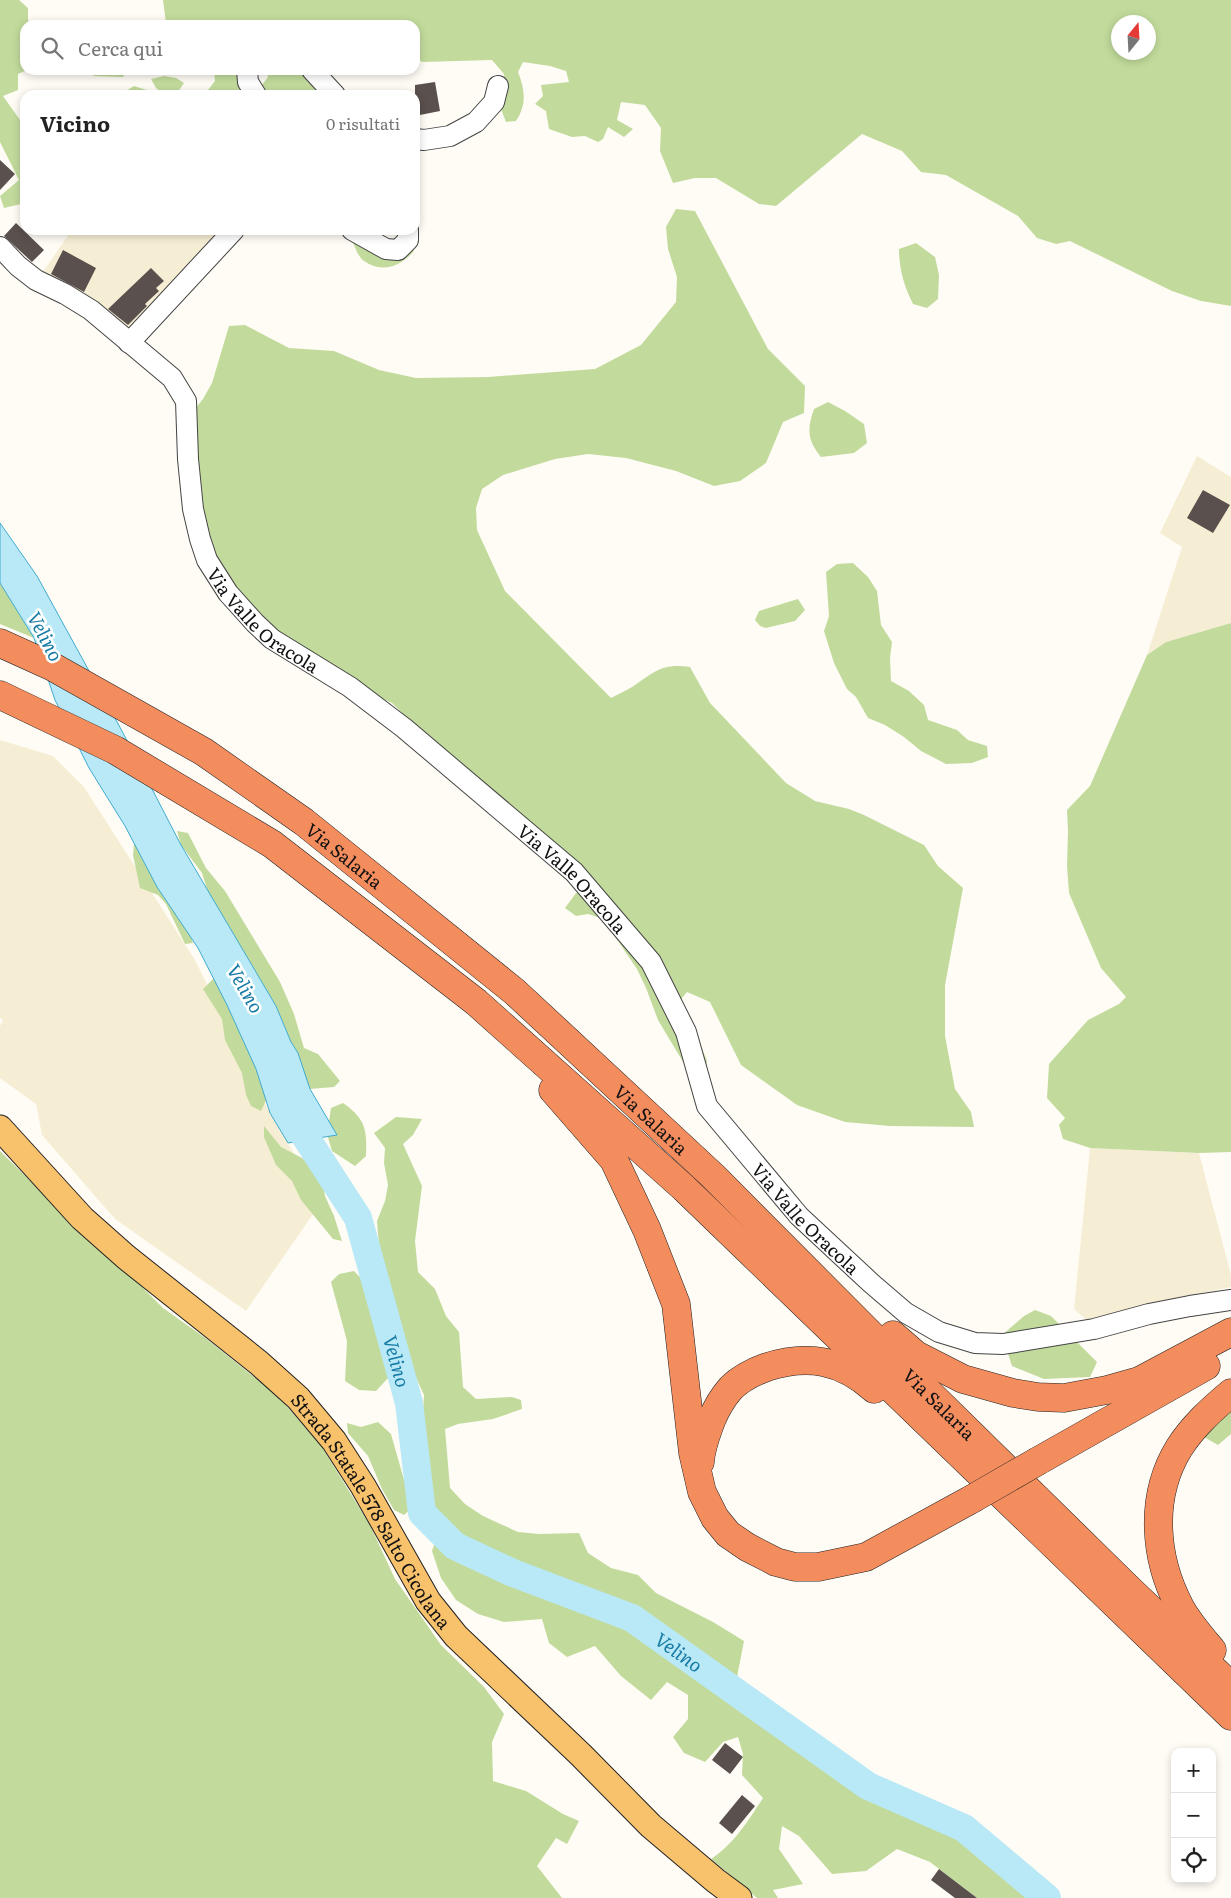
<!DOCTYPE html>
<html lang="it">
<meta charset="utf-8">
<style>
:root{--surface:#fff;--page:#f6f6f6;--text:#222;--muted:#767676;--line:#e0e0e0}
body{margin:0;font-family:Literata,serif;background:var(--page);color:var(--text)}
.controls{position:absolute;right:15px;bottom:15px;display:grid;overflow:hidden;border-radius:10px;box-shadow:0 2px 8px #0003}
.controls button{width:45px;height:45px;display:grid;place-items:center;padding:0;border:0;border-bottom:1px solid var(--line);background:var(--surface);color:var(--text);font:25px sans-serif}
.compass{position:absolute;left:1111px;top:15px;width:45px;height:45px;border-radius:50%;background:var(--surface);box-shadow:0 2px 8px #0003;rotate:18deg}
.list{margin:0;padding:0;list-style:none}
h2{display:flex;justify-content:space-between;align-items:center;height:65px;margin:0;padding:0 20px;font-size:21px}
h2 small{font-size:16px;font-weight:400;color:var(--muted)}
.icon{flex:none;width:28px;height:28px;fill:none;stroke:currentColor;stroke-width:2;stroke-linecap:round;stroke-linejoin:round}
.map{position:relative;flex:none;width:1231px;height:1898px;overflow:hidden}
.search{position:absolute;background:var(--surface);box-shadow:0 2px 8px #0003;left:20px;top:20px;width:400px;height:55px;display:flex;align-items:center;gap:12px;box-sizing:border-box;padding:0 18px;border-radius:15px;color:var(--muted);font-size:19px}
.panel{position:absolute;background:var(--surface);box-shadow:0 2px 8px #0003;left:20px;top:90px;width:400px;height:145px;border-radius:15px}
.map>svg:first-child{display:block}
</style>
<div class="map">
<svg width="1231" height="1898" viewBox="0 0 1231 1898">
<rect width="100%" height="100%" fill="#fffcf5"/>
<!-- farmland -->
<path fill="#f6eed4" d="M 72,230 L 210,230 L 216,237 L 126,331 L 40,276 Z
M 1197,456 L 1231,477 L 1231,623 L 1166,642 L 1147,655 L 1182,547 L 1160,533 Z
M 0,740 L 53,756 L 84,787 L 195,960 L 270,1113 L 322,1201 L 246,1311 L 115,1219 L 42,1135 L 36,1104 L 0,1078 L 0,1026 L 3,1020 L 0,1018 Z
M 1090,1148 L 1199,1153 L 1231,1275 L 1231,1287 L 1168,1300 L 1089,1322 L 1074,1309 Z"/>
<!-- forest -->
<path fill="#c2db9c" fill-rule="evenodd" d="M 0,0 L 19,0 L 28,8 L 28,20 L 31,25 L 25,25 L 25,70 L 27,70 L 18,74 L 18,90 L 3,96 L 25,127 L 25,203 L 4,208 L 0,196 L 19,180 L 0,142 Z
M 163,0 L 1231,0 L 1231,306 L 1201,301 L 1172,291 L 1070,241 L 1056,244 L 1037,238 L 1018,216 L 946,175 L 921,172 L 902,151 L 862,134 L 776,206 L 759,204 L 716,178 L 695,178 L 673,183 L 660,151 L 661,128 L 645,105 L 621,102 L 617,120 L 633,129 L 624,137 L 608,127 L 603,139 L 598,142 L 585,136 L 572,137 L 549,129 L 546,111 L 535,104 L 543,96 L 541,85 L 569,82 L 566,71 L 550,66 L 523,62 L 518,72 C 525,90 527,104 516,121 L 506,122 L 501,109 L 505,90 L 504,74 L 492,60 L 423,62 L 415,59 L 415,25 L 171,25 L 166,23 ZM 1118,22 L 1148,22 L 1148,52 L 1118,52 Z
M 126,70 L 123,77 L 94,76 L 88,71 Z
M 214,70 L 242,70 L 246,95 L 204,95 L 215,81 Z
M 266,70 L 329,70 L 315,83 L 324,95 L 263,95 L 261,86 L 268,77 Z
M 164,76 L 176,78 L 184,83 L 178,92 L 164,95 L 156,88 L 151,79 Z
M 134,86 L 153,92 L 152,95 L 119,95 Z
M 676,209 L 695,211 L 768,349 L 805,386 L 804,413 L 783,422 L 766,463 L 740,481 L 714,486 L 676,471 L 626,458 L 588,454 L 555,459 L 503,475 L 482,489 L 476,508 L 477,530 L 505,591 L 611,698 C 618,694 626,691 632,687 C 655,672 661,663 690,667 L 710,703 L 786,783 L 815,801 L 849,809 L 864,815 L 924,845 L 938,866 L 963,888 L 945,985 L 945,1036 L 955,1089 L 971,1112 L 974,1127 L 890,1126 L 845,1122 L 797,1105 L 741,1065 L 710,1002 L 687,992 L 678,1003 L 696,1033 L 707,1061 L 704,1082 L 689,1072 L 658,1020 L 646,988 L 637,969 L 603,919 L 588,914 L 576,916 L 565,908 L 576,893 L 587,892 L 477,803 L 421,748 L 421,731 L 392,703 L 360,688 L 283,639 L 229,584 L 209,546 L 180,427 L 203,399 L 212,383 L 229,326 L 245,325 L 289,348 L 334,351 L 379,370 L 416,378 L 488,377 L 595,369 L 641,345 L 676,302 L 677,277 L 668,249 L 666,227 Z
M 352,240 L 412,248 L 414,251 C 401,266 383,274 364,261 C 358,257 355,247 352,240 Z
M 916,243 L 935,257 L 939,275 L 938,299 L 927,308 L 913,304 C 904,286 899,269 899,249 Z
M 828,402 L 845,411 L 864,424 L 867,443 L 854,453 L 821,457 C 807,440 807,429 814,409 Z
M 853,563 L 868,577 L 877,591 L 881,625 L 892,642 L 890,658 L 891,681 L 909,691 L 924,705 L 928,720 L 957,730 L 968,740 L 987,746 L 988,757 L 972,763 L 946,764 L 921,751 L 904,737 L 885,725 L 868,718 L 856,697 L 847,689 L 834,663 L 824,631 L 829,616 L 826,572 L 837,564 Z
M 0,583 L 14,605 L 26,616 L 34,638 L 0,624 Z
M 798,599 L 805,610 L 795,621 L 766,628 L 760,626 L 755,620 L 759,611 Z
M 1231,623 L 1231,1152 L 1199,1153 L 1090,1148 L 1063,1139 L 1059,1125 L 1065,1118 L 1047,1098 L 1049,1064 L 1088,1020 L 1119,1004 L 1126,997 L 1101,968 L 1069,893 L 1067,866 L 1068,831 L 1067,810 L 1090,786 L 1147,655 L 1166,642 Z
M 177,831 L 188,833 L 206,868 L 225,891 L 280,982 L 294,1014 L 304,1048 L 318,1054 L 340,1081 L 334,1087 L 310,1089 L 299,1076 L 298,1053 L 291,1042 L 276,1006 L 208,892 L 202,873 L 181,845 Z
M 135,834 L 187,925 L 193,943 L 185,944 L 166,904 L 158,895 L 140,888 L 133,855 Z
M 216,976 L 228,990 L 267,1098 L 261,1111 L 251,1106 L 246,1095 L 242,1073 L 225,1040 L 222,1019 L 203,989 Z
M 343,1103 C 366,1119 367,1130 366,1156 L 355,1166 L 332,1151 L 327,1134 L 331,1108 Z
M 396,1117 L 422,1119 L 413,1135 L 403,1144 L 422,1186 L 415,1241 L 418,1272 L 435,1289 L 446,1316 L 459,1332 L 463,1387 L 476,1399 L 512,1397 L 521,1400 L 522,1409 L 493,1419 L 458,1424 L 445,1429 L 450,1488 L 465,1504 L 483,1516 L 518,1532 L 539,1534 L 579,1533 L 588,1553 L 611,1568 L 638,1575 L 656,1593 L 713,1622 L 744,1641 L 737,1677 L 695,1649 L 588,1591 L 539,1574 L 459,1539 L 437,1517 L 427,1489 L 422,1427 L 424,1395 L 408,1360 L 399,1315 L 380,1258 L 377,1221 L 385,1201 L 388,1185 L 384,1163 L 385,1148 L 374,1133 Z
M 264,1126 L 281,1147 L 302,1158 L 322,1175 L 325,1196 L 334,1216 L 342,1241 L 333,1239 L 301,1200 L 292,1181 L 276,1165 L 264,1137 Z
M 0,1151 L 75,1225 L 108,1253 L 163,1308 L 204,1337 L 278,1396 L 322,1447 L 370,1525 L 395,1579 L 441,1645 L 484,1687 L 504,1714 L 492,1742 L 493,1781 L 526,1791 L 563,1814 L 579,1821 L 567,1844 L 556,1838 L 537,1866 L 562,1898 L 0,1898 Z
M 354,1271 C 360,1278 368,1284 373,1291 C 389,1312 385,1351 389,1377 L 376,1391 L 359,1390 L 345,1381 L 347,1341 L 331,1282 L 339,1274 Z
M 1035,1310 L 1051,1316 L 1097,1362 L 1090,1377 L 1044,1379 L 1012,1366 L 1002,1335 L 1024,1316 Z
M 1231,1403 L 1231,1434 L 1218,1445 L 1204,1437 Z
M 378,1422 L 391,1434 L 412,1508 L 404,1515 L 394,1510 L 382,1489 L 368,1456 L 348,1433 L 347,1423 L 361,1427 Z
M 435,1542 L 487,1570 L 601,1618 L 651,1643 L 855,1782 L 923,1820 L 969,1837 L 1042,1898 L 977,1898 L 930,1862 L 897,1849 L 866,1871 L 832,1874 L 799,1836 L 782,1826 L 779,1849 L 803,1884 L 773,1890 L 778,1898 L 757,1898 L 711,1859 C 735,1843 747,1822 763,1798 L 742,1775 L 743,1754 L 738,1737 L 723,1742 L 705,1762 L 684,1753 L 673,1737 L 688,1719 L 688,1695 L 667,1682 L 651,1700 L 621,1676 L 595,1646 L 567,1657 L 549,1643 L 542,1619 L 504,1622 L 478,1614 L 456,1600 L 441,1578 L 432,1551 Z"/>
<!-- water -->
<path fill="#b9e9f7" stroke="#40aace" d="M 0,523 L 37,576 L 122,731 L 181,845 L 276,1006 L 291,1042 L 298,1053 L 310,1089 L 337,1135 L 288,1143 L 270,1113 L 256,1069 L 227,1005 L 198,948 L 157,887 L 125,826 L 89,768 L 55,700 L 34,638 L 0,583 Z"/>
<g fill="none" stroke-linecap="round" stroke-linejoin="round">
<!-- river -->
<path stroke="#b9e9f7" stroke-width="28" id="s1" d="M 294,1106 L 305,1136 L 358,1218 L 409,1403 L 422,1513 L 455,1546 L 513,1573 L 632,1618 L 868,1786 L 964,1828 L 1047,1898"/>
</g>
<!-- building -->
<path fill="#5a504d" d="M 435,82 L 440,111 L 415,116 L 415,85 Z
M 0,160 L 15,174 L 0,190 Z
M 16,223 L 44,250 L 32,262 L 4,236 Z
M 63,250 L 96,268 L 84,292 L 51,274 Z
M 151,268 L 164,281 L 156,288 L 159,291 L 145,304 L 147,306 L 128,325 L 108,309 Z
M 1203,490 L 1230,505 L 1213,533 L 1187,518 Z
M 725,1743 L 743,1757 L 730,1774 L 712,1760 Z
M 742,1795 L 755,1806 L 732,1834 L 719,1823 Z
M 939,1869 L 977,1898 L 955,1898 L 931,1880 Z"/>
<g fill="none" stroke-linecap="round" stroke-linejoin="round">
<defs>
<g id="minor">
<path d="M 247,70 L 248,82 L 256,95"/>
<path d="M 312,70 L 335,95"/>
<path d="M 415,139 L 424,140 L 450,136 L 476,122 L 494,102 L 498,86"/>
<path d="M 352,230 L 386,249 L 398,250 L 408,240 L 408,230"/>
<path id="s2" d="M 0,247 L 18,266 L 36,280 L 65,294 L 91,310 L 172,378 L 186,401 L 188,459 L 193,509 L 200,539 L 207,560 L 228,593 L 255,623 L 272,639 L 350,687 L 404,728 L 574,872 L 651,962 L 686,1032 L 707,1106 L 799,1216 L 871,1283 L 906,1313 L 939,1332 L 975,1343 L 1003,1344 L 1094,1329 L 1149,1314 L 1190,1306 L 1231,1300"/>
<path d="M 129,343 L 234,230"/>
</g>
<g id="major">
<path id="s3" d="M 0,1128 L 82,1218 L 126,1257 L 259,1363 L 298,1398 L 334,1441 L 363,1486 L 428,1601 L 456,1636 L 581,1755 L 651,1826 L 716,1881 L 739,1898"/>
</g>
<g id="highway">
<path id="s4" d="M 0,643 L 53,667 L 204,752 L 304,822 L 515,992 L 713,1176 L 919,1383 L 1128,1588 L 1231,1686"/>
<path d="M 0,695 L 115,750 L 272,844 L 476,1002 L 684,1188 L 1231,1716"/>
<path d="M 553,1090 L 614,1160 L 647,1230 L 676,1304 L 693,1453 L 702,1492 L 715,1518 L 728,1534 L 747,1547 L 776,1562 L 795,1567 L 818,1567 L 866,1557 L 972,1499"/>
<path d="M 893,1335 L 916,1355 L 963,1379 L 1013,1393 L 1038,1397 L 1064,1398 L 1107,1390 L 1139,1381 L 1231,1332"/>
<path d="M 1038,1461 L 1206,1366"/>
<path d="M 700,1462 C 701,1447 706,1435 711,1421 C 716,1409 722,1398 731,1388 C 741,1378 753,1372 767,1367 C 808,1354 842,1360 874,1389"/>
<path d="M 1212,1650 C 1201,1637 1188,1622 1180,1607 C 1154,1558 1149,1497 1179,1448 C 1193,1426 1212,1409 1231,1393"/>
</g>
</defs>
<!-- minor casing -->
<use href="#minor" stroke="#444" stroke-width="22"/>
<!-- major casing -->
<use href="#major" stroke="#222" stroke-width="27"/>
<!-- highway casing -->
<use href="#highway" stroke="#222" stroke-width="29"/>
<!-- minor -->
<use href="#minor" stroke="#fff" stroke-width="20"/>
<!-- major -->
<use href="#major" stroke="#f8c26c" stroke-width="25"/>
<!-- highway -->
<use href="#highway" stroke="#f48d5e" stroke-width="28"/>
<defs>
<path id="highway-bridge" d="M 972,1499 L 1038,1461"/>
</defs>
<!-- highway-bridge casing -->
<use href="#highway-bridge" stroke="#222" stroke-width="29" stroke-linecap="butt"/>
<!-- highway-bridge -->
<use href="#highway-bridge" stroke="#f48d5e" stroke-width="28"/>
</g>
<g text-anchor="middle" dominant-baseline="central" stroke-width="5" stroke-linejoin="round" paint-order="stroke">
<!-- street labels -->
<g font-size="18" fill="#111" stroke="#fff">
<text stroke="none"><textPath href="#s2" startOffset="489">Via Valle Oracola</textPath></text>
<text stroke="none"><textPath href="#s4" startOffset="406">Via Salaria</textPath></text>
<text stroke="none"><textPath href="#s2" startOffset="894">Via Valle Oracola</textPath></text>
<text stroke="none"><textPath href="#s4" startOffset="811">Via Salaria</textPath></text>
<text stroke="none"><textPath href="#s2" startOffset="1314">Via Valle Oracola</textPath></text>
<text stroke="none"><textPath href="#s4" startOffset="1216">Via Salaria</textPath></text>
<text stroke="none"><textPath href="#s3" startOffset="538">Strada Statale 578 Salto Cicolana</textPath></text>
</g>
<!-- water labels -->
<g font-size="19" font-style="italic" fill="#187ca5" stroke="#fff">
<text transform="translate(46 636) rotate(62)">Velino</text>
<text transform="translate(246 988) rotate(60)">Velino</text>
<text stroke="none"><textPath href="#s1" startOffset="278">Velino</textPath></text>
<text stroke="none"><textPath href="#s1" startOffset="728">Velino</textPath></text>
</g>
</g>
</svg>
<div class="controls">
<button>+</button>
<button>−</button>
<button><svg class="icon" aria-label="locate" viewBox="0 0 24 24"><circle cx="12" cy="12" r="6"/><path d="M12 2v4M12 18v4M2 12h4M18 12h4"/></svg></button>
</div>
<svg class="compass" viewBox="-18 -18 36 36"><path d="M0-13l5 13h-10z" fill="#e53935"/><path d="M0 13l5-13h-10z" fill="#767676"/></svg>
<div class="search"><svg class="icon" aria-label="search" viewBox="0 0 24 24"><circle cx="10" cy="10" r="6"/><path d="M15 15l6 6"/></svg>Cerca qui</div>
<section class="panel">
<h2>Vicino<small>0 risultati</small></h2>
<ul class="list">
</ul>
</section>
</div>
